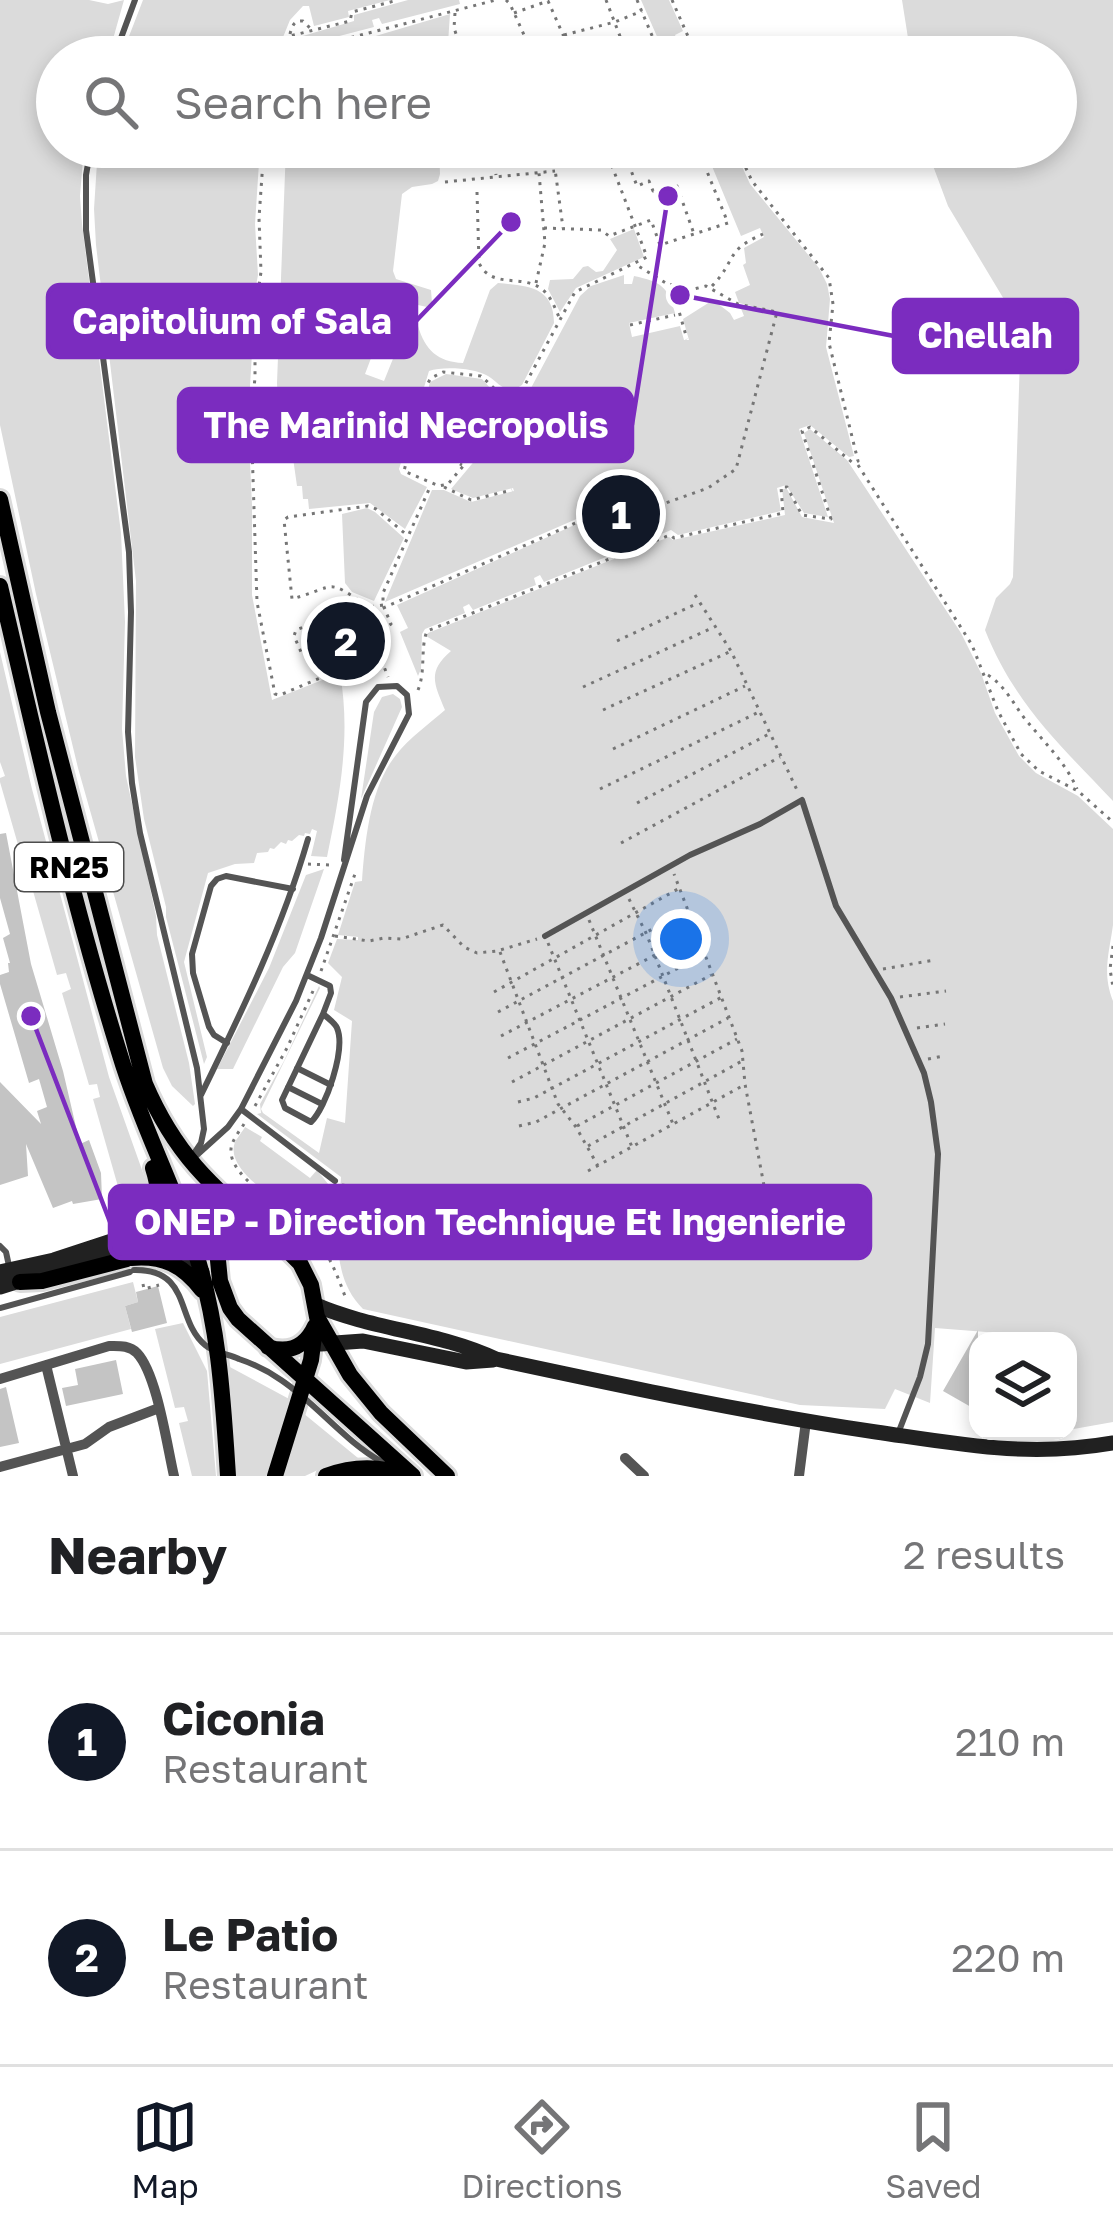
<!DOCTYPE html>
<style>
:root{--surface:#fff;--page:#f2f2f2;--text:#202124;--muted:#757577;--line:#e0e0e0;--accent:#111827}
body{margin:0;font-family:"Golos Text",sans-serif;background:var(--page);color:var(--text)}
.controls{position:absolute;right:36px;bottom:36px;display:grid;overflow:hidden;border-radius:24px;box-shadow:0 6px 18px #0003}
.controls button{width:108px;height:108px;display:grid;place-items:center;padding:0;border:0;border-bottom:3px solid var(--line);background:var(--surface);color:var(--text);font:60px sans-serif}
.you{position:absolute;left:681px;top:939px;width:42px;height:42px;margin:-30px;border:9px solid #fff;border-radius:50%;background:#1a73e8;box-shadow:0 0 0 18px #1a73e833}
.badge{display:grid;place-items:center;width:78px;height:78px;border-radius:50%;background:var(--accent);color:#fff;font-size:39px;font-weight:700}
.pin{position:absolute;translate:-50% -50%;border:6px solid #fff;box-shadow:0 3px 12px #0006}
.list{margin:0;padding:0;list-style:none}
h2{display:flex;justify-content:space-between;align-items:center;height:156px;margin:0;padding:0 48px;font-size:51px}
h2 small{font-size:39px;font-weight:400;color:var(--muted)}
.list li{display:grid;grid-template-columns:78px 1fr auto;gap:36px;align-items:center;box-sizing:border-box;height:216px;padding:0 48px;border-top:3px solid var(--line)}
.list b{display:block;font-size:45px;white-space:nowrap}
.list p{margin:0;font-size:39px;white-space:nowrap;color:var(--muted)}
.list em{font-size:39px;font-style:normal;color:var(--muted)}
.icon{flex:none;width:66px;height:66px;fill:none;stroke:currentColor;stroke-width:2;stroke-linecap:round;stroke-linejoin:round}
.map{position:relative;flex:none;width:1113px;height:1476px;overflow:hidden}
.search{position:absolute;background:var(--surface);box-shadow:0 6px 18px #0003;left:36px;right:36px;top:36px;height:132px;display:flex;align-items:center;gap:30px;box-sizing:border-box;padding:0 42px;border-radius:66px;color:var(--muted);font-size:45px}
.sheet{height:588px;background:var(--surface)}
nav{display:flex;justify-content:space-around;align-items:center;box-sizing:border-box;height:168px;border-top:3px solid var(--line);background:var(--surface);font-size:33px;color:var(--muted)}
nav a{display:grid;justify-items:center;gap:6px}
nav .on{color:var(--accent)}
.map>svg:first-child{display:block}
</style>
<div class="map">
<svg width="1113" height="1476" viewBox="0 0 1113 1476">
<rect width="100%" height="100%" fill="#fff"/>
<!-- green -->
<path fill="#dbdbdb" d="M 0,0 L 89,0 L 108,4 L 124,0 L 108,57 L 57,57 L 57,147 L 84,147 L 80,196 L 82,224 L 121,533 L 125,622 L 122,729 L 126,776 L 156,916 L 157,935 L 189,1063 L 195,1104 L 193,1106 L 172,1086 L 163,1068 L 78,768 L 36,594 L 0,425 Z
M 143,0 L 390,0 L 348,11 L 349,17 L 314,26 L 309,6 L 303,6 L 290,20 L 275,57 L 121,57 Z
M 408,0 L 459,0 L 460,4 L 382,24 L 379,18 L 372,20 L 374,27 L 297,47 L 289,40 L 354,21 L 354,15 Z
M 641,0 L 669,0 L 683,31 L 675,35 L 679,44 L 687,41 L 694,57 L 666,57 Z
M 902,0 L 1113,0 L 1113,801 C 1060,745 1014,703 985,630 L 996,598 L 1010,584 L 1013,577 L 1020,357 L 1015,329 L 1005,301 L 948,206 L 926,147 L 1056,147 L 1056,57 L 911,57 Z
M 450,14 L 447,57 L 305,57 L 308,56 Z
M 98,147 L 260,147 L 255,224 L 258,275 L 249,323 L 252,353 L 248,419 L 252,505 L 252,595 L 272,700 L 340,673 C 351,736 340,794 327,857 L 311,856 L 317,831 L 312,829 L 310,834 L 305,833 L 304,836 L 299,835 L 292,841 L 288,840 L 286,844 L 281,842 L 274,849 L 270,848 L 268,852 L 257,853 L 254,863 L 235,864 L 208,873 L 184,962 L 207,1057 L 204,1064 L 166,917 L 166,907 L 144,819 L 135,757 L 136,581 L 96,245 L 94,209 Z
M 286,147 L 439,147 L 440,174 L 438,181 L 432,184 L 412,187 L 402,194 L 393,271 L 396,279 L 431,290 L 432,303 L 427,307 L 400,301 L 390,308 L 365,374 L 384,381 L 405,329 L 412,324 L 418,326 C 425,350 438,362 463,363 L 490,290 L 498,283 C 527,286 554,286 554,323 L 522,385 L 514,390 C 500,389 499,383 488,376 C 475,368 443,366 429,371 L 399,469 L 401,474 L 427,487 L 405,529 L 370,503 L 309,509 L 308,499 L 303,499 L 302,486 L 297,486 L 293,458 L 281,459 L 277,383 Z
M 704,147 L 733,147 L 750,184 L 819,268 L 827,284 L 830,299 L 826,347 L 854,456 L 849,457 L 810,425 L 799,429 L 828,517 L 804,513 L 786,485 L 777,488 L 781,511 L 678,535 L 671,530 L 614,554 L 611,545 L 660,525 L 641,475 L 589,494 L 592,508 L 588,514 L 385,602 L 432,490 L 444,490 L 471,502 L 514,491 L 513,488 L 473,498 L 451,489 L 523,403 L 580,296 L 591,286 L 624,275 L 624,284 L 632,284 L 634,276 C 661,282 668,286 675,313 L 629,323 L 632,337 L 680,326 L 684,340 L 689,340 L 683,319 L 713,300 L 730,313 L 734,320 L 744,316 L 740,306 L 777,312 L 739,303 L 735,292 L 750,285 L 743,265 L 746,263 L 744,248 L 764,237 L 760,228 L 741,236 Z
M 634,229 L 644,257 L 576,288 L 560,312 L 548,289 L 550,280 L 573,279 L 583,267 L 588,266 L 596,272 L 603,271 L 617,250 L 610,239 Z
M 446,374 L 482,379 L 492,390 L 510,399 L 512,404 L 489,431 L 483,434 L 425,402 L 430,382 Z
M 810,429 L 847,460 L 961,633 L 981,673 L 995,713 L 1019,756 L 1036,773 L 1078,796 L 1113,829 C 1113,860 1113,894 1113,925 C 1109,954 1102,973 1113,1001 L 1113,1422 L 1068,1430 L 1068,1341 L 1024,1341 L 1024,1335 L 935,1328 L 930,1403 L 895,1389 L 885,1409 L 800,1405 L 363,1309 C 328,1274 339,1222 341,1177 L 257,1114 L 261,1113 L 260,1104 L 284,1061 L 319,986 L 320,988 L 261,1109 L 263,1113 L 319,1153 L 327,1118 L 345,1123 L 352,1021 L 334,1010 L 342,977 L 328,963 L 337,939 L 358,940 L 358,937 L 338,935 L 355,882 L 362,881 C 365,841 370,787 396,755 C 409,738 429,724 445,710 C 434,683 427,672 451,651 L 426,636 L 428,633 L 669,537 L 673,540 L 785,515 L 782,489 L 787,489 L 802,517 L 834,523 L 804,433 Z
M 367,508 L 375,512 L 404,538 L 374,601 L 352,592 L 345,583 L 342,514 Z
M 592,517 L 606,557 L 544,582 L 540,575 L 534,578 L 536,585 L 473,610 L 469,604 L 463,607 L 465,613 L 425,629 L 422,634 L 421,669 L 418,676 L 400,632 L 408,628 L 397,605 Z
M 0,652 L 32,789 L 109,1077 L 147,1184 L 145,1198 L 125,1213 L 123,1205 L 130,1202 L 126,1189 L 119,1190 L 93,1099 L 100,1097 L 97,1084 L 89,1085 L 62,993 L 71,989 L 66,973 L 57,975 L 31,884 L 36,882 L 32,867 L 25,869 L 0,782 L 0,778 L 5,776 L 0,762 Z
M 393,694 L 400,699 L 402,707 L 361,799 L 374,712 L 382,697 Z
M 324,869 L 295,953 L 283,967 L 233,1069 L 217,1069 L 269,968 L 306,875 Z
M 245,1127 L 262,1137 L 260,1141 L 310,1178 L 317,1170 L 332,1189 L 331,1252 C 322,1244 317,1232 307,1223 C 289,1205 223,1173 235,1142 C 236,1140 244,1129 245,1127 Z
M 133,1282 L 138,1302 L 125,1306 L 131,1329 L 0,1364 L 0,1317 Z
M 183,1323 L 207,1371 L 216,1476 L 192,1476 L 179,1423 L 188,1421 L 184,1407 L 175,1408 L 155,1329 Z
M 228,1366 L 291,1400 L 268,1476 L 235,1476 Z
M 303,1413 L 358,1458 L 333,1463 L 305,1476 L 283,1476 Z"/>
<!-- building -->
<path fill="#c4c4c4" d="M 377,620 L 389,645 L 364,656 L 353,630 Z
M 6,833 L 31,964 L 63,1071 L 80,1144 L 89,1140 L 101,1173 L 102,1199 L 73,1204 L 72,1201 L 53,1208 L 26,1144 L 28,1176 L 0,1185 L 0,1082 L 41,1124 L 37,1111 L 47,1107 L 39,1079 L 29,1083 L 0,984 L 0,975 L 9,972 L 8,963 L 10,963 L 3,938 L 10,934 L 0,898 L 0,834 Z
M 158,1286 L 167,1323 L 132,1332 L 125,1306 L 138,1302 L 136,1292 Z
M 978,1330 L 978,1411 L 943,1391 Z
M 116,1360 L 123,1394 L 66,1406 L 62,1388 L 78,1385 L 75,1369 Z
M 6,1387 L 19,1443 L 0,1447 L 0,1389 Z"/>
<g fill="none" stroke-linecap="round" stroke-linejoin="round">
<defs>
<path id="primary" d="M 0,499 L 48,712 L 145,1084 C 175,1154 210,1185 267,1233
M 0,586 C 36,741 72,902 120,1055 C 140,1122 173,1184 195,1251 C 219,1324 223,1399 228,1476
M 149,1218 C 161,1201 159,1187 153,1168
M 131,1258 C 163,1255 183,1265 202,1290
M 20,1282 L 42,1281 L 127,1259
M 268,1347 C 289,1354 306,1346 315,1326
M 275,1476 L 311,1360 L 315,1328
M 326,1476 C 353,1466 379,1465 407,1476
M 413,1476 L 238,1319 L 230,1308 L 220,1281 L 217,1250 L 229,1232 L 251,1226 L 279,1242 L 300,1263 L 311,1285 L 317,1317 L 350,1375 L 381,1413 L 447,1476"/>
</defs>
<!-- primary casing -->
<use href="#primary" stroke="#dbdbdb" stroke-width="22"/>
<!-- path -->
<path stroke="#767676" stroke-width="3" stroke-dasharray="3 6" stroke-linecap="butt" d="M 506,0 L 510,4 L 534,57
M 606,0 L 628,57
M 637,0 L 661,57
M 672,0 L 697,57
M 455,13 L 454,28 L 464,57
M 514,13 L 548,1 L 573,57
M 290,34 C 292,26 294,20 303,21 L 311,29
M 564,35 L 615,22 L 642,11
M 299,51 L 496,0
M 278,57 L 283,42 L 290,36 L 350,21 L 352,12 L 398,0
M 264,147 L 259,218 L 261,272 L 255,313 L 255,378 L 251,415 L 257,602 L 275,694 L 280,695 L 339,670 L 343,672 L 345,680 L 384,665
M 493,147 L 496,175
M 552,147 L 563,228
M 622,147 L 637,186 L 649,181 L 653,191 L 677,186 L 694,234
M 555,155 L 600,147
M 445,182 L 555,171
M 477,192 L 479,263 C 492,290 523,273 543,290 C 551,297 555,308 559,317
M 544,228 L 601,230 L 609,236 L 651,220 L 660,245 L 728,223 L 697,147
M 536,283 L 545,243 L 539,173
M 712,286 C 737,260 724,251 763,234
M 672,287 L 687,339
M 630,325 L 675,315
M 518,401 L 496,390 L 481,376 L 443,372 L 431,378 L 426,386 L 404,471 L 439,486 L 448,484 L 513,407 L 575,292 L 647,257 L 610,161
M 423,408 L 482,441
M 412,439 L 462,465
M 440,452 L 450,433
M 858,465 L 972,645 L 998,711 L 1021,754 L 1039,771 L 1078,791 L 1113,822
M 444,487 L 471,500 L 512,490
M 695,595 L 731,651 L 797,790
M 383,605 L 369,607 C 325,578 340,585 292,599 L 284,520 L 288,517 L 368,506 L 376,509 L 408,536
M 383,608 L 596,514 L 597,507 L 638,493 L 646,510 L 708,488 L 736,469 L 777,312 L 738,304 L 706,286 L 690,290 L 677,284 L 669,285 L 635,264
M 331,616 L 342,635 L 341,640 L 307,655 L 302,654 L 294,636 L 296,630 Z
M 340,629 L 381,611
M 382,630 L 391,624 L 383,605 L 383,593 L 430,487
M 617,641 L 698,603
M 375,643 L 388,677
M 988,675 C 1005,686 1013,703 1025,719 C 1044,742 1066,763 1077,789
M 583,687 L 714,627
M 418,690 C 426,670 420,649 427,631 L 670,535 L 674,538 L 783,513 L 781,487 L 787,487 L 802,515 L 831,519 L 802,431 L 810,427 L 853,463 L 858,461 L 829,343 L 833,304 L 829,278 L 752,181 L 736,147
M 603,710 L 729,652
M 613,749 L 745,686
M 600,789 L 759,712
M 637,803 L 769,734
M 621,843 L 780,757
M 308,864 L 329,865
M 629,899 L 646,933 L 719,1119
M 589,920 L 673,1124
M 335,936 L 369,941 L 384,938 L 401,939 L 443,925 L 464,947 L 477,953 L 497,951 L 537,939
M 548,943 L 632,1147
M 1113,946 L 1110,969 L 1113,987
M 500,952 L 558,1104 L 576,1127 L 598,1166
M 883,969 L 935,960
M 321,971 L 356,871
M 494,992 L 678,889
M 900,997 L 946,991
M 498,1012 L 686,911
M 917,1028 L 945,1024
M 501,1036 L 695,934
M 508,1058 L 703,955
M 928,1059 L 944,1056
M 512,1082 L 711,975
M 518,1102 L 534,1098 L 722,997
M 255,1106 L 287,1048 L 313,991
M 244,1124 C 239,1132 232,1140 231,1149 C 228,1179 291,1210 310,1231 C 328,1251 337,1274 346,1299
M 519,1126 L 536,1122 L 728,1018
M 577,1126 L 737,1039
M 588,1146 L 742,1061
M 588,1171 L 744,1085
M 342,1185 L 366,1189 L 367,1186 L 371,1186 C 387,1188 405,1186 420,1191 C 454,1202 494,1207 526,1189 L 535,1194 L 575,1194 L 682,1231 L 757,1211 L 763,1202 L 765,1191 L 745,1084 L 742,1051 L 674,874
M 332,1260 L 336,1192
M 143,1284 L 144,1289 L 159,1285"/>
<!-- lane -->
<path stroke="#545454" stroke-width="6" d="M 114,57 L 135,0
M 91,147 L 86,175 L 86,230 L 129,552 L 131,612 L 128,732 L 132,783 L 140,833 L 197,1068 L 204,1129 L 201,1143 L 193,1155
M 545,936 L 690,855 L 760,824 L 802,800 L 836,906 L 891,998 L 924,1073 L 931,1102 L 938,1154 L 928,1344 L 920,1377 L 899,1431
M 307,975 L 330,986 L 331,993 L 323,1014
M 323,1014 C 327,1017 335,1023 337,1028 C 346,1049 326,1108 311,1122 L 285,1108 L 282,1100 Z
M 227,1043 L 214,1035 L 209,1027 L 193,973 L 192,954 L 211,886 L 217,879 L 226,876 L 293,889
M 297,1068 L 331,1085
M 288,1087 L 322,1104
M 201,1095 C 242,1011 282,929 308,839
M 241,1109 L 335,1181
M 197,1155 L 228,1127 L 241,1109 L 296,1001 L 321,938 L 367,796 L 409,714 L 407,695 L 397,686 L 378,687 L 366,702 L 344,860
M 0,1246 L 6,1252 L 9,1266
M 134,1270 C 192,1269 175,1320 205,1345 C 214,1353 229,1354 239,1359 C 254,1364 268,1371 281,1380 C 317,1404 344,1441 382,1462
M 0,1308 L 130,1272"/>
<!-- street -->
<path stroke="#545454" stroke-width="10" d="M 46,1365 L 73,1476
M 0,1379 L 109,1346 C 119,1346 129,1345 137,1353 C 157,1374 167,1446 174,1476
M 625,1458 L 644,1476
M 0,1467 L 85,1444 L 109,1427 L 159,1408
M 799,1476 L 806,1421"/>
<!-- secondary -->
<path stroke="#212121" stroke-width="15" d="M 123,1226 L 191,1209
M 126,1237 C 168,1226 209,1208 251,1226
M 128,1247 C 158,1243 180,1251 202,1272
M 0,1272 L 54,1260 L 121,1238
M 0,1287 L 124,1248
M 316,1305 C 374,1330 439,1332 496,1359 C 622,1386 748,1413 876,1432 C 959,1444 1028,1458 1113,1443
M 321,1344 L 363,1341 L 466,1362 L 493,1360"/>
<!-- primary -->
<use href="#primary" stroke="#000" stroke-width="16"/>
</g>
<g text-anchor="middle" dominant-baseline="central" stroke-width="9" stroke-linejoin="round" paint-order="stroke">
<!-- shield labels -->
<rect fill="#fff" stroke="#4c4c4c" stroke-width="3" x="15" y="843" width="108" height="48" rx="9"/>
<g font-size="30" font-weight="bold" fill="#000">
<text x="69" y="867">RN25</text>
</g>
</g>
<!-- callouts -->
<path fill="none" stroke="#7b2cbf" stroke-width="4.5" d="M511 222L416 321M680 295L894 336M668 196L632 425M31 1016L110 1222"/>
<g fill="#7b2cbf" stroke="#fff" stroke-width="4.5">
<circle cx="511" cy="222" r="12"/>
<circle cx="680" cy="295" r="12"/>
<circle cx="668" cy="196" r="12"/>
<circle cx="31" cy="1016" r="12"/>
</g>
<g fill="#7b2cbf" stroke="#7b2cbf" stroke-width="4.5">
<rect x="48" y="285" width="368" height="72" rx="12"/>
<rect x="894" y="300" width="183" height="72" rx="12"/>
<rect x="179" y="389" width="453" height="72" rx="12"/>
<rect x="110" y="1186" width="760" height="72" rx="12"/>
</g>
<g font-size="36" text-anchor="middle" font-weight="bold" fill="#fff">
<text x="232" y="334">Capitolium of Sala</text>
<text x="985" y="348">Chellah</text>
<text x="406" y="438">The Marinid Necropolis</text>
<text x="490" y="1235">ONEP - Direction Technique Et Ingenierie</text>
</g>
</svg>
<div class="controls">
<button><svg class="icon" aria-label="layers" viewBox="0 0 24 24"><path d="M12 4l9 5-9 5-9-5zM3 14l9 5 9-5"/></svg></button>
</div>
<div class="you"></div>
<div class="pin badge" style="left:621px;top:514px">1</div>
<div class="pin badge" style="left:346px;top:641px">2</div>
<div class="search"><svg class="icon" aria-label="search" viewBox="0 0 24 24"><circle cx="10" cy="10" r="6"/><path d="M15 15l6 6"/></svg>Search here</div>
</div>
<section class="sheet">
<h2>Nearby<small>2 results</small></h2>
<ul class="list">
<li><span class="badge">1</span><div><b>Ciconia</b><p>Restaurant</p></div><em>210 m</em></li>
<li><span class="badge">2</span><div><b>Le Patio</b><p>Restaurant</p></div><em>220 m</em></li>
</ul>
</section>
<nav>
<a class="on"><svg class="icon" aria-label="map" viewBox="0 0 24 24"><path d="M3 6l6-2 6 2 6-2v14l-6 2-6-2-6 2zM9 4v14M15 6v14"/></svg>Map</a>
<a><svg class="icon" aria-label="directions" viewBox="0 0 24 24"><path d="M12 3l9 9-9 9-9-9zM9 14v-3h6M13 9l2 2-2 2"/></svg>Directions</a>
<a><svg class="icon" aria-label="saved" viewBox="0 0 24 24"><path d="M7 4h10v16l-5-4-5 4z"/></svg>Saved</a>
</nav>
